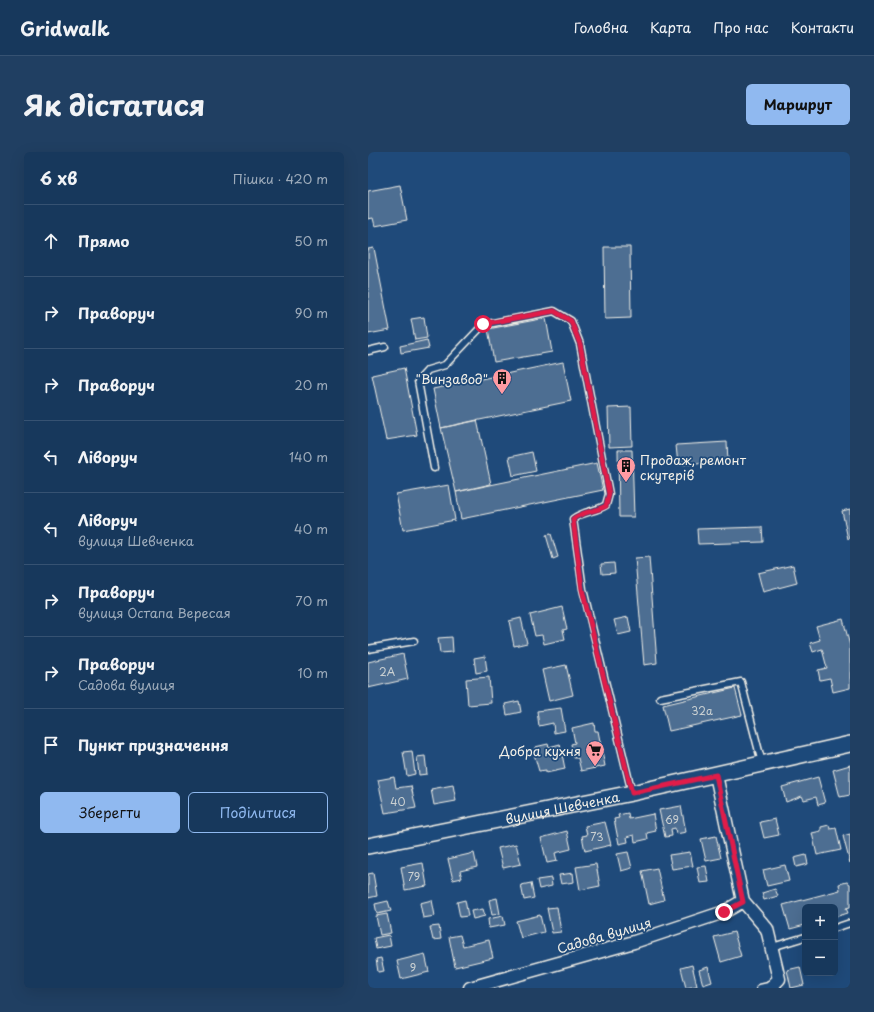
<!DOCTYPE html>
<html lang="uk">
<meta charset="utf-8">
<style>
:root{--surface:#17385c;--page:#203f62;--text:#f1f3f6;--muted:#9eacbb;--line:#365272;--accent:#90b9f0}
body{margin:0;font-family:"Playpen Sans",sans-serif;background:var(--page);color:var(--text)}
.controls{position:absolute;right:12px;bottom:12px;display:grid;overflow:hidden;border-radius:6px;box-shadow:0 4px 16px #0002}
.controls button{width:36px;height:36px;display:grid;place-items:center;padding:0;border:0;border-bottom:1px solid var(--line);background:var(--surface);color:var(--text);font:20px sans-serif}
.stop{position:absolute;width:12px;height:12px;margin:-9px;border:3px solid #e11d48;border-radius:50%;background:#fff}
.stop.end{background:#e11d48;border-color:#fff;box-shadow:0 1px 4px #0008}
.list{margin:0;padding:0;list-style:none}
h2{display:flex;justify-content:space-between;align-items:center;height:52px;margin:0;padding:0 16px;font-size:17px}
h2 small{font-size:13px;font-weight:400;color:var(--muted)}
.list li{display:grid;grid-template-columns:26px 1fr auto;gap:12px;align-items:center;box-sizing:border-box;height:72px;padding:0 16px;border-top:1px solid var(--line)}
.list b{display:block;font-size:15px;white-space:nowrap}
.list p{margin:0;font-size:13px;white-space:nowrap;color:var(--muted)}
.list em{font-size:13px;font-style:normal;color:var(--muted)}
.actions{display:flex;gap:8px;padding:12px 16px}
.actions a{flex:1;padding:9px 0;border:1px solid var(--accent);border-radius:6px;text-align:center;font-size:14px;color:var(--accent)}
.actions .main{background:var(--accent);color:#111}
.icon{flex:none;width:22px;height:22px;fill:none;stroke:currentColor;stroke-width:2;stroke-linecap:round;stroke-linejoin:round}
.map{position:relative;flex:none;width:482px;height:836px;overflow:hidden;border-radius:6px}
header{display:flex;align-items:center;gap:24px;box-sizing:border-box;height:56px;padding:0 20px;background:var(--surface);border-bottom:1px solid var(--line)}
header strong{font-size:19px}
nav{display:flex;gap:22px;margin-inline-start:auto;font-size:14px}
.intro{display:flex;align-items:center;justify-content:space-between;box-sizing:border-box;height:96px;padding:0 24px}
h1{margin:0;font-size:28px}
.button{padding:10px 18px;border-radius:6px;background:var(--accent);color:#111;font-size:14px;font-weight:700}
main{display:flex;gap:24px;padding:0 24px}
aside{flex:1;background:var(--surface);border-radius:6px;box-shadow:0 4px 16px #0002}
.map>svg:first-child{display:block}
</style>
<header>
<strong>Gridwalk</strong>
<nav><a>Головна</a><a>Карта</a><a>Про нас</a><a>Контакти</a></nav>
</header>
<div class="intro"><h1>Як дістатися</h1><a class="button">Маршрут</a></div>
<main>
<aside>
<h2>6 хв<small>Пішки · 420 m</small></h2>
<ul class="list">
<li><svg class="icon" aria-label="ahead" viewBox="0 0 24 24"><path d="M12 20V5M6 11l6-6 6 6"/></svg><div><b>Прямо</b></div><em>50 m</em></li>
<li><svg class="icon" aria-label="right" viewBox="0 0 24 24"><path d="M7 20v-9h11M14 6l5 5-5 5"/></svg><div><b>Праворуч</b></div><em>90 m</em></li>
<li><svg class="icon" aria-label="right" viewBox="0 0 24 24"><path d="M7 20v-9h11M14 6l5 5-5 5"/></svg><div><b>Праворуч</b></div><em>20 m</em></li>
<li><svg class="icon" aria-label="left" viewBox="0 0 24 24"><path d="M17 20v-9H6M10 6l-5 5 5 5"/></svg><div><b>Ліворуч</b></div><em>140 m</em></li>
<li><svg class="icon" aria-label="left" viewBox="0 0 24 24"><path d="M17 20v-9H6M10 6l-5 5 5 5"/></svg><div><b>Ліворуч</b><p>вулиця Шевченка</p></div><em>40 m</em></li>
<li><svg class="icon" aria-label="right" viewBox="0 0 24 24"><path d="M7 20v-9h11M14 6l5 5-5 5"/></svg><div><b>Праворуч</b><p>вулиця Остапа Вересая</p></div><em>70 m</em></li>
<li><svg class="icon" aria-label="right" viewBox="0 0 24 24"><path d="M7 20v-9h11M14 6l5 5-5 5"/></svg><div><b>Праворуч</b><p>Садова вулиця</p></div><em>10 m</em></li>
<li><svg class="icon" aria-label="arrive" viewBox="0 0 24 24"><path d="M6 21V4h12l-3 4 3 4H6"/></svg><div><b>Пункт призначення</b></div></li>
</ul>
<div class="actions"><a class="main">Зберегти</a><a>Поділитися</a></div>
</aside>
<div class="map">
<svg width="482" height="836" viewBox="0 0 482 836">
<rect width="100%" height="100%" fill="#1f4a7a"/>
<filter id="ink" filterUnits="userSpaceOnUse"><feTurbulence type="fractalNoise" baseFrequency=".025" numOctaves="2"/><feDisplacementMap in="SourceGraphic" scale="8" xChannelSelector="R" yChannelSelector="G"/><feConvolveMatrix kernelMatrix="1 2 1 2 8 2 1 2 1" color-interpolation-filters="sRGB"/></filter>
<g filter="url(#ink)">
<!-- building -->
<path fill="#4d6e92" stroke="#f4f1e8" d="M 32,33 L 39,68 L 7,74 L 5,66 L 0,67 L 0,39 Z
M 236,95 L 262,95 L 263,166 L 237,167 Z
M 6,96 L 22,178 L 0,182 L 0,97 Z
M 56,165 L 59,186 L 47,188 L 43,167 Z
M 178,166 L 184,200 L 126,210 L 120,177 Z
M 59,188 L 61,196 L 33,201 L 32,194 Z
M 195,210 L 203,249 L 73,276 L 65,237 Z
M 36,216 L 49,283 L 18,288 L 4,223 Z
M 263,255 L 264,294 L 241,295 L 240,256 Z
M 109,268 L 123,332 L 88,340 L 73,276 Z
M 359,290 L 360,310 L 310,313 L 308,293 Z
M 250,298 L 264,298 L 266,365 L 251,365 Z
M 164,300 L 168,319 L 145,324 L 141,305 Z
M 229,311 L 235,338 L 93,367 L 88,340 Z
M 81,333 L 87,368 L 35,378 L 28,342 Z
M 482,357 L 482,386 L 480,387 L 474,359 Z
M 394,375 L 395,390 L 330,392 L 329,377 Z
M 183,382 L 190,405 L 185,407 L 178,383 Z
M 281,405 L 289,511 L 276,513 L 267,406 Z
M 246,411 L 247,421 L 234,422 L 233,412 Z
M 425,413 L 429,431 L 395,440 L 390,421 Z
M 194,455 L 199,477 L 195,478 L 197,487 L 176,492 L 174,483 L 167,484 L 162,463 Z
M 260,465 L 263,480 L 250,483 L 246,468 Z
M 153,466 L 159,491 L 146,494 L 141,469 Z
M 475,467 L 482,494 L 482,536 L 465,540 L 462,526 L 452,528 L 450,518 L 459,516 L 454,497 L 445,500 L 442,491 L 452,488 L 448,474 Z
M 84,485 L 85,500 L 72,501 L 70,486 Z
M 35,502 L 40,527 L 0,536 L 0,510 Z
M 117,504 L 119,519 L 108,521 L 106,506 Z
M 198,513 L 205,543 L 181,549 L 174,518 Z
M 121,525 L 123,551 L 100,553 L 98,527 Z
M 367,536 L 374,563 L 301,579 L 295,553 Z
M 151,549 L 153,560 L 139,563 L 137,552 Z
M 193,556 L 197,579 L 186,581 L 185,571 L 171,574 L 169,559 Z
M 226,571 L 227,579 L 230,579 L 237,614 L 213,619 L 210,606 L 206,606 L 203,592 L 207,591 L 204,576 Z
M 180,592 L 181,595 L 192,592 L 197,617 L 178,621 L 178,618 L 171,619 L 166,602 L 168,600 L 167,595 Z
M 44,599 L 47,622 L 39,624 L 35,600 Z
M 57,604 L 59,622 L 51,623 L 49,605 Z
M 482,613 L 482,643 L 472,645 L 465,618 Z
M 26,625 L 28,636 L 43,634 L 48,656 L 17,661 L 10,628 Z
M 450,625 L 457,651 L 450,653 L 448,645 L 436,648 L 434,644 L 418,650 L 414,635 Z
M 85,633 L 88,649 L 66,653 L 63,637 Z
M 313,654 L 318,680 L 308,682 L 307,676 L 303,677 L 304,684 L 297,685 L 291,658 Z
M 260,661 L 261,667 L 285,662 L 288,679 L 279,681 L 280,687 L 267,690 L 266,683 L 259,685 L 260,690 L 251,692 L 246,667 L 251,666 L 250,663 Z
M 407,667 L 411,683 L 396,686 L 392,670 Z
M 237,670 L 243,693 L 217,699 L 214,684 L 219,683 L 217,674 Z
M 461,673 L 462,677 L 468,676 L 473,698 L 449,703 L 444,681 L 453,679 L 453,675 Z
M 199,679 L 203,697 L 187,701 L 189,709 L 179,711 L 173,686 Z
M 482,682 L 482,711 L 475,684 Z
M 348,684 L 353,706 L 338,709 L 333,687 Z
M 148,692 L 153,712 L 135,716 L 130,696 Z
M 260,700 L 264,716 L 253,719 L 249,702 Z
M 322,700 L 325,714 L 304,717 L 301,703 Z
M 106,701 L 109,715 L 92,719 L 94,726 L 85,728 L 80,707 Z
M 438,703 L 440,712 L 428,715 L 426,706 Z
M 55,711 L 59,734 L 37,738 L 33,715 Z
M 228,712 L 232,734 L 212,738 L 208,715 Z
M 417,713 L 421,729 L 399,734 L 395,718 Z
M 338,714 L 341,730 L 332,731 L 329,715 Z
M 289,716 L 296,748 L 281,752 L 274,719 Z
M 5,721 L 9,744 L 0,746 L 0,722 Z
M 205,721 L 206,730 L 193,732 L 191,723 Z
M 183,726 L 184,734 L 171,737 L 169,728 Z
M 479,730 L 482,732 L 482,755 L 478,756 L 480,761 L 467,765 L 467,755 L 437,755 L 437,773 L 422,777 L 415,753 L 472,738 L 471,732 Z
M 163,731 L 166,746 L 156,748 L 153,733 Z
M 407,737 L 410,744 L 396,748 L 394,741 Z
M 129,746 L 132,762 L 124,763 L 121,748 Z
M 64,748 L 67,764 L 55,766 L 52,751 Z
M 97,748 L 100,764 L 92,765 L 89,750 Z
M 20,749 L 23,759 L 9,762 L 7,752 Z
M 189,755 L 193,780 L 184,781 L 179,756 Z
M 115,757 L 117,764 L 105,767 L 103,759 Z
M 19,762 L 23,781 L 12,783 L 8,764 Z
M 172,763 L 176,780 L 153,786 L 148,769 Z
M 135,764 L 137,773 L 121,776 L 120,767 Z
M 71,774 L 73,787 L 65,788 L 62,775 Z
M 366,780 L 373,804 L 353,810 L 346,785 Z
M 21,783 L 23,794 L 8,797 L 6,786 Z
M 92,783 L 95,794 L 121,788 L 125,806 L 87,815 L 81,785 Z
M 57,802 L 61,820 L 33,827 L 29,809 Z
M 13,806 L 16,819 L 10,820 L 8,807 Z
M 324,813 L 329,834 L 318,836 L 313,816 Z
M 340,815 L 344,830 L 335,833 L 331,818 Z
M 432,815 L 436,833 L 423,836 L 419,818 Z"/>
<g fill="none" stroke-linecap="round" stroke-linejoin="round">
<defs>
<path id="service" d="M 0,199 L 17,195
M 66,316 L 50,229 L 60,218 L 77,213 L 115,173 L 186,159 L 203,169 L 212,192 L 241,342 L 238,353 C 227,360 215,359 205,367 L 215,437 L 264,641
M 0,497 L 46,489
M 292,546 L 373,530 L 394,611
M 467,776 L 482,771
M 404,795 L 437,785
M 392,836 L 405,833"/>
<path id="minor" d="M 348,623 L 375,749 L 399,777 L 411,827 L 405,833 L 406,836
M 102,836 L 266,790 L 356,760 L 375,749"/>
<g id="tertiary">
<path id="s1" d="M 0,694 L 264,641 L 482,592"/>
</g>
</defs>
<!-- service casing -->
<use href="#service" stroke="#f4f1e8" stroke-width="9"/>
<!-- minor casing -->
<use href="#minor" stroke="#f4f1e8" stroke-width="15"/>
<!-- tertiary casing -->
<use href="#tertiary" stroke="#f4f1e8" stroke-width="18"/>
<!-- service -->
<use href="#service" stroke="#1f4a7a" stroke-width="6"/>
<!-- minor -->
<use href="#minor" stroke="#1f4a7a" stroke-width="12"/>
<!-- tertiary -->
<use href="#tertiary" stroke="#1f4a7a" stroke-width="15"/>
</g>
</g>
<g fill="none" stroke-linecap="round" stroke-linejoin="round" filter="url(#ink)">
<!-- route -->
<path stroke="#e11d48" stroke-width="5" d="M 115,172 L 186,159 L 203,169 L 212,192 L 241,342 L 238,354 C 227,360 215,359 205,367 L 214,437 L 264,641 L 348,623 L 375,750 L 356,760"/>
</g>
<!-- icons -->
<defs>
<symbol id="building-pin" viewBox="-11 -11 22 30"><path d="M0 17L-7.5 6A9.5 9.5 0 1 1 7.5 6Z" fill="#ff9aa2" stroke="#1f4a7a"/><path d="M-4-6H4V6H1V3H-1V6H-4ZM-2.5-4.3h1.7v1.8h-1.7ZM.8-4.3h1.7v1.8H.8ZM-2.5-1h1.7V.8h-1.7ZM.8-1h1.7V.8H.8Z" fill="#111"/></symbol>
<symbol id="supermarket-pin" viewBox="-11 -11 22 30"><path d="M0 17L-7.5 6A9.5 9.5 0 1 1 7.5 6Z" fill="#ff9aa2" stroke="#1f4a7a"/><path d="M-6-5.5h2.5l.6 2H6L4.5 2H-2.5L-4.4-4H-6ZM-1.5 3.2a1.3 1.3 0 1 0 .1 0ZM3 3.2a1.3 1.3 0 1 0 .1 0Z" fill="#111"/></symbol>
</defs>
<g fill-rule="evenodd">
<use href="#building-pin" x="123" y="215" width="22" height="30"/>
<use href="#building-pin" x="247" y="303" width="22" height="30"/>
<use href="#supermarket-pin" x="216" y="587" width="22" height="30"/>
</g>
<g text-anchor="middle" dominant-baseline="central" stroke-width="3.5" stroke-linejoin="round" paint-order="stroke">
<!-- number labels -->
<g font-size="11" fill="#cad0d2">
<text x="19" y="519">2А</text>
<text x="334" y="558">32а</text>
<text x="30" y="649">40</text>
<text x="304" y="667">69</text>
<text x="229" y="684">73</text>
<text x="46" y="724">79</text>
<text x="45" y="815">9</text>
</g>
<!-- poi labels -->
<g font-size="13" fill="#f4f1e8" stroke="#1f4a7a" text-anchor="end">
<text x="120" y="226">"Винзавод"</text>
<text x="272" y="307" text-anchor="start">Продаж, ремонт<tspan x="272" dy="15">скутерів</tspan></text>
<text x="213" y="598">Добра кухня</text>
</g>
<!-- street labels -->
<g font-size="13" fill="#f4f1e8" stroke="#1f4a7a">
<text stroke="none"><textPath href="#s1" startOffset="198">вулиця Шевченка</textPath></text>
<text transform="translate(236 783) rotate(-16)">Садова вулиця</text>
</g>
</g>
</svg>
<div class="controls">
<button>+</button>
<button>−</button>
</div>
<div class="stop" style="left:115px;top:172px"></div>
<div class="stop end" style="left:356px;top:760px"></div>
</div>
</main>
